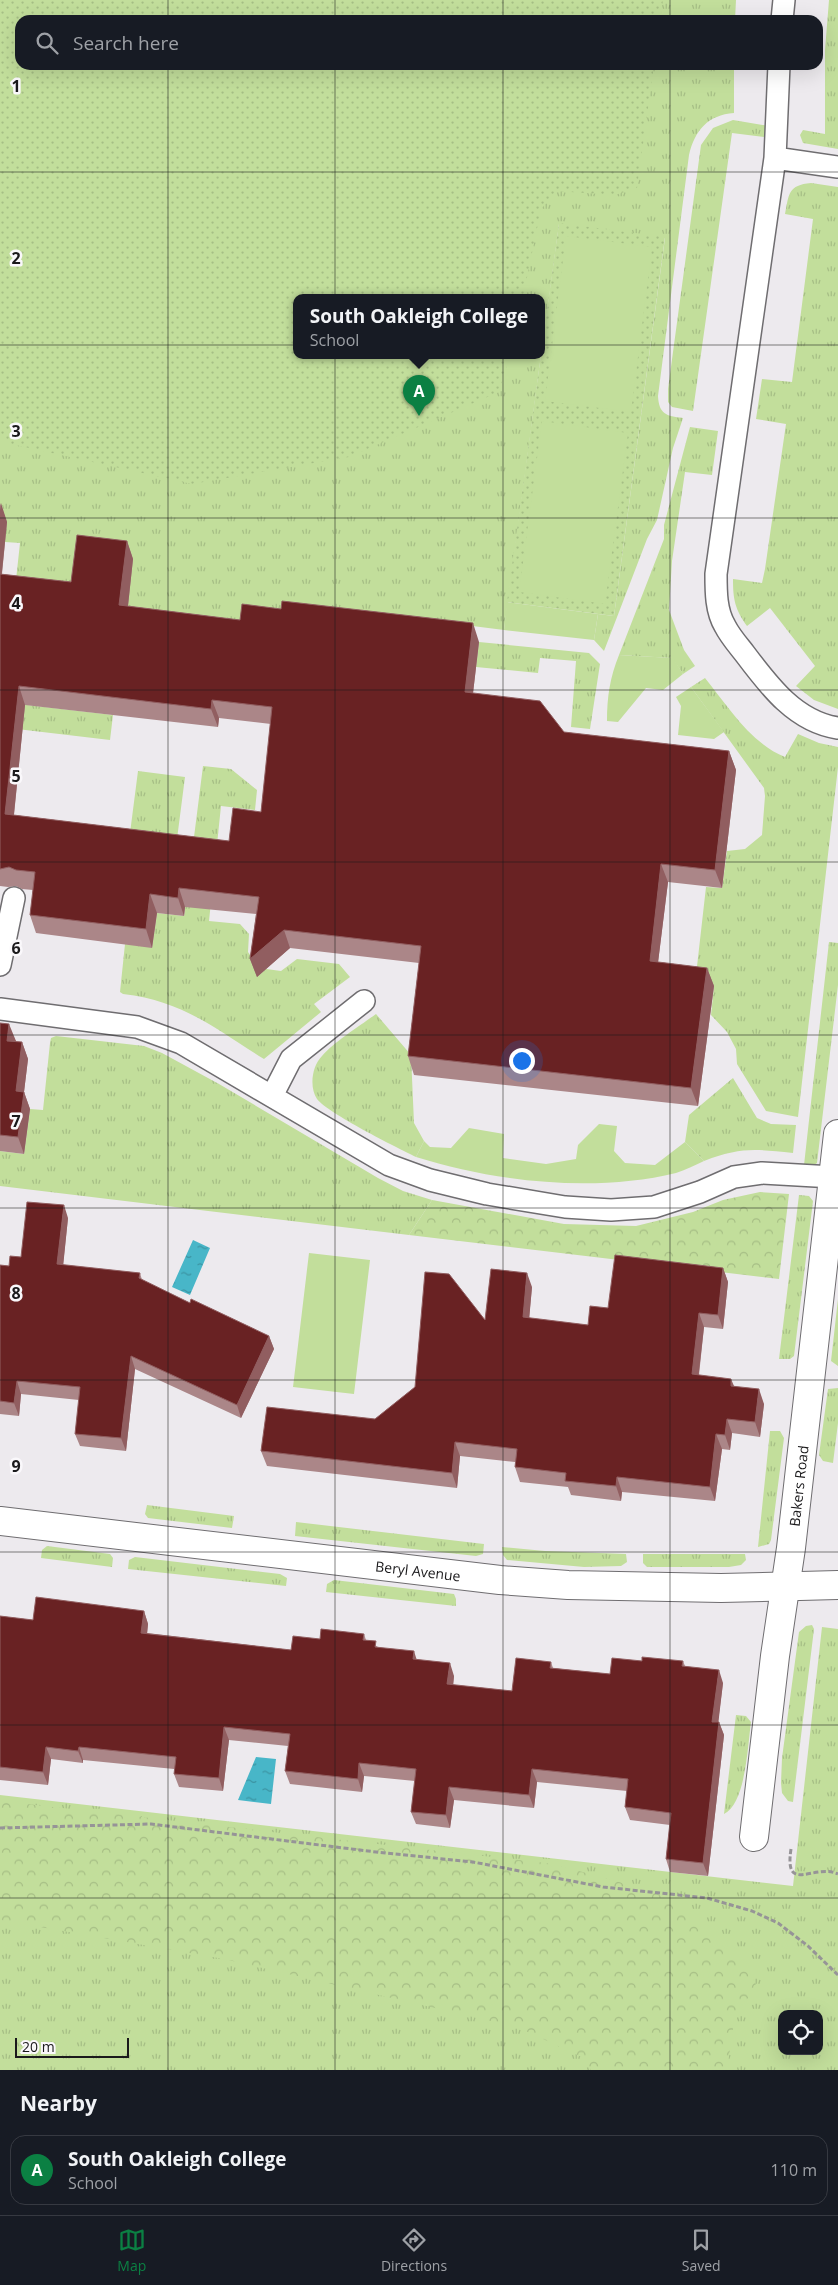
<!DOCTYPE html>
<style>
:root{--surface:#171b24;--page:#242831;--text:#f1f3f6;--muted:#9ea1a6;--line:#363941;--accent:#0b8043}
body{margin:0;font-family:"Open Sans",sans-serif;background:var(--page);color:var(--text)}
.controls{position:absolute;right:15px;bottom:15px;display:grid;overflow:hidden;border-radius:10px;box-shadow:0 5px 20px #0002}
.controls button{width:45px;height:45px;display:grid;place-items:center;padding:0;border:0;border-bottom:1px solid var(--line);background:var(--surface);color:var(--text);font:25px sans-serif}
.scale{position:absolute;left:15px;bottom:12px;width:114px;box-sizing:border-box;padding-left:5px;border:2px solid #1a191b;border-top:0;font-size:14px;line-height:18px;white-space:nowrap;color:#1a191b;-webkit-text-stroke:4px #faf8fb;paint-order:stroke}
.you{position:absolute;left:521px;top:1060px;width:18px;height:18px;margin:-12px;border:4px solid #fff;border-radius:50%;background:#1a73e8;box-shadow:0 0 0 8px #1a73e833}
.badge{display:grid;place-items:center;width:32px;height:32px;border-radius:50%;background:var(--accent);color:#fff;font-size:16px;font-weight:700}
.pin{position:absolute;translate:-50% -41px;filter:drop-shadow(0 1px 2px #0008)}
.pin::after{content:'';position:absolute;top:26px;width:18px;height:15px;background:inherit;clip-path:polygon(0 0,100% 0,50% 100%)}
.popup{position:absolute;left:293px;top:294px;width:252px;height:65px;box-sizing:border-box;display:grid;place-content:center;border-radius:10px;background:var(--surface);filter:drop-shadow(0 1px 4px #0005);font-size:16px;white-space:nowrap;color:var(--muted)}
.popup b{font-size:19px;color:var(--text)}
.popup::after{content:'';position:absolute;left:50%;top:100%;margin-left:-10px;border:10px solid transparent;border-top-color:var(--surface)}
.list{margin:0;padding:0;list-style:none}
h2{display:flex;justify-content:space-between;align-items:center;height:65px;margin:0;padding:0 20px;font-size:21px}
h2 small{font-size:16px;font-weight:400;color:var(--muted)}
.list li{display:grid;grid-template-columns:32px 1fr auto;gap:15px;align-items:center;box-sizing:border-box;height:70px;margin:0 10px 10px;padding:0 10px;border:1px solid var(--line);border-radius:15px}
.list b{display:block;font-size:19px;white-space:nowrap}
.list p{margin:0;font-size:16px;white-space:nowrap;color:var(--muted)}
.list em{font-size:16px;font-style:normal;color:var(--muted)}
.icon{flex:none;width:28px;height:28px;fill:none;stroke:currentColor;stroke-width:2;stroke-linecap:round;stroke-linejoin:round}
.map{position:relative;flex:none;width:838px;height:2070px;overflow:hidden}
.search{position:absolute;background:var(--surface);box-shadow:0 5px 20px #0002;left:15px;right:15px;top:15px;height:55px;display:flex;align-items:center;gap:12px;box-sizing:border-box;padding:0 18px;border-radius:15px;color:var(--muted);font-size:19px}
.sheet{height:145px;background:var(--surface)}
nav{display:flex;justify-content:space-around;align-items:center;box-sizing:border-box;height:70px;border-top:1px solid var(--line);background:var(--surface);font-size:14px;color:var(--muted)}
nav a{display:grid;justify-items:center;gap:2px}
nav .on{color:var(--accent)}
.map>svg:first-child{display:block}
</style>
<div class="map">
<svg width="838" height="2070" viewBox="0 0 838 2070">
<defs>
<pattern id="grass-tufts" width="24" height="20" patternUnits="userSpaceOnUse" patternTransform="scale(1.25)"><rect width="24" height="20" fill="#c2de9b"/><path d="M3 7l-1-3M5 7V3M7 7l1-3M15 17l-1-3M17 17v-4M19 17l1-3" fill="none" stroke="#a6be85"/></pattern>
<pattern id="forest-crowns" width="20" height="18" patternUnits="userSpaceOnUse" patternTransform="scale(1.25)"><rect width="20" height="18" fill="#c2de9b"/><path d="M2 6a3 3 0 1 1 6 0M12 15a3 3 0 1 1 6 0" fill="none" stroke="#a6be85"/></pattern>
<pattern id="park-dots" width="8" height="8" patternUnits="userSpaceOnUse" patternTransform="scale(1.25)"><rect width="8" height="8" fill="#c2de9b"/><path d="M2 2h.1M6 6h.1" fill="none" stroke="#a6be85" stroke-width="1.8" stroke-linecap="round"/></pattern>
<pattern id="water-ripples" width="26" height="14" patternUnits="userSpaceOnUse" patternTransform="scale(1.25)"><rect width="26" height="14" fill="#48b6c8"/><path d="M2 4q2-2 4 0t4 0M15 11q2-2 4 0t4 0" fill="none" stroke="#3b93a2"/></pattern>
</defs>
<rect width="100%" height="100%" fill="#edeaee"/>
<!-- grass -->
<path fill="url(#grass-tufts)" fill-rule="evenodd" d="M 0,0 L 736,0 L 735,20 L 20,20 L 20,65 L 734,65 L 734,113 C 708,115 695,130 689,155 L 658,396 C 659,414 666,416 683,418 L 673,448 L 657,520 L 647,539 L 604,651 L 594,640 L 598,614 L 614,616 L 665,238 L 559,224 L 542,350 L 542,297 L 296,297 L 296,355 L 541,355 L 504,630 L 291,603 L 288,627 L 19,704 L 113,715 L 110,740 L 0,727 L 20,543 L 5,542 L 0,521 Z
M 829,0 L 838,0 L 838,149 L 803,143 L 800,135 L 803,130 L 825,134 L 825,50 Z
M 733,120 L 769,126 L 765,137 L 732,133 L 693,411 L 672,407 L 668,402 L 668,389 L 701,145 L 713,128 Z
M 811,183 L 838,187 L 838,709 L 814,700 L 796,686 L 815,666 L 770,608 L 747,626 C 735,609 733,600 733,579 L 762,583 L 765,569 L 786,424 L 756,419 L 762,379 L 792,382 L 813,219 L 785,214 C 789,194 788,185 811,183 Z
M 690,427 L 718,431 L 712,475 L 685,472 L 672,561 L 669,610 L 684,650 L 695,666 L 683,674 L 672,658 L 619,655 L 664,539 L 664,525 Z
M 479,642 L 589,653 L 600,664 L 590,729 L 571,727 L 576,661 L 540,658 L 538,673 L 476,667 Z
M 705,678 C 727,705 751,744 785,757 L 798,734 L 819,743 L 838,747 L 838,767 L 798,1117 L 766,1111 L 737,1064 L 736,1049 L 727,1032 L 711,1015 L 714,986 L 695,984 L 706,887 L 722,888 L 727,851 L 745,849 L 762,835 L 765,796 L 764,788 L 691,687 Z
M 203,766 L 231,769 L 257,790 L 255,810 L 221,806 L 209,921 L 240,924 L 249,934 L 248,952 L 259,968 L 281,971 L 297,959 L 339,964 L 350,977 L 314,1004 L 321,1012 L 264,1059 C 214,1028 183,1001 123,994 L 120,992 L 125,944 L 152,947 L 157,913 L 184,916 Z
M 138,771 L 185,777 L 177,839 L 130,833 Z
M 829,942 L 838,943 L 838,985 L 817,1163 L 813,1166 L 804,1165 Z
M 376,1014 L 411,1055 L 414,1123 L 424,1141 L 416,1157 C 396,1147 329,1114 317,1099 C 309,1087 312,1066 322,1056 C 334,1042 361,1025 376,1014 Z
M 56,1036 L 144,1046 L 162,1053 L 219,1084 L 378,1178 L 403,1191 L 432,1200 L 409,1235 L 0,1186 L 0,1151 L 24,1154 L 30,1109 L 43,1110 L 50,1043 L 51,1038 Z
M 733,1078 L 757,1118 L 771,1124 L 796,1125 L 793,1153 C 754,1149 741,1147 704,1161 L 685,1142 L 689,1115 Z
M 799,1195 L 809,1196 L 813,1201 L 794,1356 L 790,1359 L 779,1359 Z
M 838,1299 L 838,1366 L 831,1361 Z
M 838,1388 L 838,1423 L 833,1463 L 823,1461 L 819,1455 L 828,1389 Z
M 770,1431 L 780,1431 L 784,1438 L 771,1540 L 769,1544 L 758,1547 Z
M 147,1505 L 234,1516 L 232,1528 L 148,1518 L 145,1514 Z
M 296,1522 L 484,1544 L 483,1554 L 476,1556 L 295,1536 Z
M 47,1546 L 110,1554 L 113,1558 L 112,1567 L 41,1558 L 42,1550 Z
M 502,1547 L 545,1551 L 626,1554 L 627,1562 L 621,1566 L 584,1567 L 507,1560 L 503,1555 Z
M 643,1554 L 745,1554 L 746,1560 L 741,1565 L 729,1567 L 647,1567 L 643,1563 Z
M 135,1557 L 280,1574 L 287,1578 L 286,1586 L 128,1569 L 129,1560 Z
M 334,1580 L 454,1594 L 456,1599 L 456,1606 L 326,1592 L 327,1584 Z
M 812,1625 L 814,1629 L 793,1802 L 788,1801 L 782,1793 L 781,1783 L 782,1758 L 799,1632 L 806,1626 Z
M 822,1627 L 838,1629 L 838,2070 L 0,2070 L 0,1795 L 793,1886 ZM 782,2014 L 819,2014 L 819,2051 L 782,2051 Z
M 736,1715 L 746,1716 L 751,1722 C 748,1743 746,1804 724,1814 Z"/>
<!-- forest -->
<path fill="url(#forest-crowns)" d="M 760,1192 L 789,1194 L 779,1279 L 409,1235 L 432,1200 L 564,1224 L 636,1226 L 693,1212 L 723,1200 Z
M 0,1801 L 554,1864 L 655,1892 L 735,1949 L 756,1984 L 734,2022 L 727,2070 L 591,2070 L 584,2058 L 517,2027 L 224,1959 L 0,1920 Z"/>
<!-- park -->
<path fill="url(#park-dots)" d="M 0,0 L 663,0 L 660,20 L 20,20 L 20,65 L 654,65 L 637,188 L 615,195 L 556,191 L 541,209 L 523,297 L 296,297 L 296,355 L 510,355 L 499,392 L 349,457 L 192,484 L 11,444 L 0,435 Z
M 559,223 L 665,237 L 614,616 L 507,602 Z"/>
<!-- garden -->
<path fill="#c2de9b" d="M 566,236 L 652,247 L 631,412 L 545,401 Z
M 542,421 L 628,433 L 605,604 L 519,592 Z
M 507,602 L 598,614 L 594,640 L 504,630 Z
M 619,655 L 673,658 L 683,674 L 663,690 L 646,688 L 618,722 L 607,721 C 607,697 610,677 619,655 Z
M 691,687 L 724,732 L 714,739 L 678,735 L 681,706 L 676,697 Z
M 599,1124 L 617,1126 L 614,1151 L 625,1163 L 655,1165 L 685,1142 L 704,1161 C 695,1165 685,1170 676,1173 C 594,1193 496,1182 416,1157 L 424,1141 L 430,1147 L 451,1148 L 469,1128 L 504,1134 L 503,1158 L 546,1164 L 576,1159 L 578,1145 Z
M 309,1253 L 370,1260 L 354,1394 L 293,1387 Z"/>
<!-- water -->
<path fill="url(#water-ripples)" d="M 193,1240 L 210,1248 L 190,1295 L 172,1287 Z
M 256,1757 L 276,1759 L 271,1804 L 238,1800 Z"/>
<g fill="none" stroke-linecap="round" stroke-linejoin="round">
<defs>
<path id="service" d="M 782,20 L 784,0
M 779,65 L 775,158 L 838,167
M 775,158 L 716,574 C 716,592 716,611 725,626 C 730,636 738,645 745,654 C 769,686 796,722 838,728
M 0,965 L 14,898
M 0,1009 L 137,1027 L 181,1043 L 389,1165 L 430,1180 L 487,1194 L 565,1207 L 611,1210 L 654,1207 L 700,1192 L 734,1177 L 762,1173 L 833,1177
M 272,1096 L 291,1059 L 364,1001"/>
<g id="minor">
<path id="s1" d="M 0,1521 L 500,1580 L 568,1585 L 721,1588 L 838,1585"/>
<path id="s2" d="M 754,1837 L 775,1656 L 791,1548 L 838,1134"/>
</g>
</defs>
<!-- service casing -->
<use href="#service" stroke="#6f6d70" stroke-width="24"/>
<!-- minor casing -->
<use href="#minor" stroke="#6f6d70" stroke-width="30"/>
<!-- path -->
<path stroke="#969497" stroke-width="3" stroke-dasharray="5 2.5" stroke-linecap="butt" d="M 0,1828 L 151,1824 L 376,1852 L 473,1862 L 603,1887 L 707,1898 L 752,1911 L 778,1923 L 808,1946 L 838,1975
M 791,1849 C 784,1895 814,1863 838,1874"/>
<!-- service -->
<use href="#service" stroke="#fff" stroke-width="21"/>
<!-- minor -->
<use href="#minor" stroke="#fff" stroke-width="28"/>
</g>
<!-- wall -->
<path fill="#ab8688" fill-rule="evenodd" d="M 0,503 L 7,522 L 2,574 L 71,582 L 127,541 L 133,559 L 128,606 L 240,620 L 479,642 L 473,693 L 564,732 L 729,751 L 736,770 L 722,888 L 668,882 L 658,962 L 707,968 L 714,986 L 698,1106 L 414,1075 L 408,1056 L 419,963 L 290,948 L 257,977 L 250,959 L 256,914 L 185,907 L 184,916 L 157,913 L 152,948 L 36,933 L 30,915 L 33,890 L 22,889 L 16,886 L 8,887 L 0,886 ZM 25,705 L 218,727 L 219,718 L 271,724 L 261,812 L 229,841 L 14,815 Z
M 0,1023 L 16,1041 L 15,1042 L 22,1042 L 28,1059 L 24,1092 L 30,1109 L 24,1154 L 0,1151 Z
M 68,1218 L 63,1265 L 140,1273 L 142,1280 L 190,1303 L 269,1336 L 274,1349 L 241,1418 L 135,1369 L 126,1451 L 80,1446 L 75,1434 L 79,1400 L 21,1394 L 19,1416 L 0,1414 L 0,1265 L 9,1266 L 21,1257 Z
M 723,1268 L 728,1282 L 723,1329 L 704,1327 L 699,1375 L 734,1386 L 764,1404 L 760,1437 L 732,1433 L 730,1450 L 722,1449 L 715,1501 L 622,1492 L 621,1501 L 571,1495 L 568,1487 L 520,1482 L 515,1467 L 515,1462 L 460,1456 L 457,1488 L 267,1466 L 261,1451 L 375,1419 L 415,1387 L 485,1320 L 532,1287 L 529,1318 L 588,1325 L 608,1308 Z
M 144,1611 L 148,1624 L 147,1633 L 291,1650 L 320,1639 L 364,1634 L 366,1640 L 378,1647 L 417,1660 L 454,1676 L 453,1685 L 512,1691 L 551,1662 L 553,1668 L 610,1674 L 642,1661 L 683,1661 L 685,1666 L 723,1683 L 718,1722 L 719,1722 L 724,1735 L 708,1876 L 670,1872 L 666,1859 L 670,1825 L 630,1820 L 625,1807 L 627,1791 L 537,1782 L 534,1808 L 454,1800 L 450,1828 L 416,1824 L 411,1812 L 415,1781 L 364,1776 L 362,1792 L 290,1784 L 285,1771 L 288,1746 L 229,1740 L 223,1791 L 179,1787 L 174,1774 L 174,1769 L 83,1760 L 83,1763 L 51,1759 L 48,1785 L 0,1780 L 0,1616 L 33,1620 Z"/>
<!-- shaded-wall -->
<path fill="#915e60" d="M 1,503 L 7,522 L 0,591 L 0,510 Z
M 127,541 L 133,559 L 126,624 L 119,605 Z
M 473,623 L 479,642 L 471,710 L 465,692 Z
M 19,686 L 25,705 L 12,833 L 5,814 Z
M 212,700 L 219,718 L 218,727 L 211,709 Z
M 729,751 L 736,770 L 722,888 L 715,870 Z
M 661,864 L 668,882 L 656,979 L 650,961 Z
M 179,888 L 185,907 L 184,916 L 178,898 Z
M 150,894 L 157,913 L 152,948 L 146,929 Z
M 284,930 L 290,948 L 257,977 L 250,959 Z
M 707,968 L 714,986 L 698,1106 L 691,1088 Z
M 9,1024 L 16,1041 L 14,1058 L 7,1041 Z
M 22,1042 L 28,1059 L 24,1092 L 30,1109 L 24,1154 L 18,1137 L 16,1091 Z
M 64,1205 L 68,1218 L 62,1277 L 57,1264 Z
M 723,1268 L 728,1282 L 723,1329 L 718,1315 Z
M 527,1273 L 532,1287 L 528,1332 L 523,1317 Z
M 699,1313 L 704,1327 L 697,1389 L 692,1374 Z
M 269,1336 L 274,1349 L 241,1418 L 237,1405 Z
M 131,1356 L 135,1369 L 126,1451 L 121,1438 Z
M 731,1379 L 737,1393 L 731,1386 Z
M 17,1381 L 21,1394 L 19,1416 L 14,1403 Z
M 759,1389 L 764,1404 L 760,1437 L 755,1422 Z
M 727,1419 L 732,1433 L 730,1450 L 725,1435 Z
M 716,1434 L 722,1449 L 715,1501 L 710,1487 Z
M 455,1442 L 460,1456 L 457,1488 L 452,1473 Z
M 617,1477 L 622,1492 L 621,1501 L 616,1486 Z
M 144,1611 L 148,1624 L 146,1645 L 141,1633 Z
M 414,1651 L 418,1664 L 413,1659 Z
M 450,1663 L 454,1676 L 452,1697 L 447,1684 Z
M 719,1670 L 723,1683 L 717,1734 L 712,1722 Z
M 719,1722 L 724,1735 L 708,1876 L 703,1863 Z
M 224,1727 L 229,1740 L 223,1791 L 219,1778 Z
M 46,1747 L 51,1759 L 48,1785 L 43,1772 Z
M 79,1747 L 83,1760 L 83,1763 L 78,1751 Z
M 359,1763 L 364,1776 L 362,1792 L 358,1779 Z
M 532,1769 L 537,1782 L 534,1808 L 529,1795 Z
M 449,1787 L 454,1800 L 450,1828 L 446,1815 Z"/>
<!-- building -->
<path fill="#692223" stroke="#915e60" fill-rule="evenodd" d="M 77,535 L 127,541 L 119,605 L 240,620 L 242,604 L 281,609 L 282,601 L 473,623 L 465,692 L 540,701 L 564,732 L 729,751 L 715,870 L 661,864 L 650,961 L 707,968 L 691,1088 L 408,1056 L 421,946 L 284,930 L 250,959 L 259,897 L 179,888 L 178,898 L 150,894 L 146,929 L 30,915 L 35,872 L 16,870 L 9,867 L 0,869 L 0,574 L 71,582 ZM 19,686 L 211,709 L 212,700 L 272,707 L 261,812 L 233,808 L 229,841 L 5,814 Z
M 0,1023 L 9,1024 L 7,1041 L 22,1042 L 16,1091 L 24,1092 L 18,1137 L 0,1135 Z
M 27,1202 L 64,1205 L 57,1264 L 140,1273 L 139,1278 L 190,1303 L 191,1299 L 269,1336 L 237,1405 L 131,1356 L 121,1438 L 75,1434 L 80,1387 L 17,1381 L 14,1403 L 0,1401 L 0,1265 L 9,1266 L 10,1256 L 21,1257 Z
M 615,1255 L 723,1268 L 718,1315 L 699,1313 L 692,1374 L 731,1379 L 731,1386 L 759,1389 L 755,1422 L 727,1419 L 725,1435 L 716,1434 L 710,1487 L 617,1477 L 616,1486 L 565,1481 L 566,1473 L 515,1467 L 517,1449 L 455,1442 L 452,1473 L 261,1451 L 267,1407 L 375,1419 L 415,1387 L 425,1272 L 449,1274 L 485,1320 L 491,1269 L 527,1273 L 523,1317 L 588,1325 L 590,1306 L 608,1308 Z
M 36,1597 L 144,1611 L 141,1633 L 291,1650 L 293,1636 L 320,1639 L 321,1629 L 364,1634 L 363,1640 L 376,1641 L 375,1647 L 414,1651 L 413,1659 L 450,1663 L 447,1684 L 512,1691 L 516,1658 L 551,1662 L 550,1668 L 610,1674 L 612,1658 L 642,1661 L 642,1657 L 683,1661 L 682,1666 L 719,1670 L 712,1722 L 719,1722 L 703,1863 L 666,1859 L 671,1813 L 625,1807 L 628,1779 L 532,1769 L 529,1795 L 449,1787 L 446,1815 L 411,1812 L 416,1769 L 359,1763 L 358,1779 L 285,1771 L 290,1734 L 224,1727 L 219,1778 L 174,1774 L 176,1757 L 79,1747 L 78,1751 L 46,1747 L 43,1772 L 0,1767 L 0,1616 L 33,1620 Z"/>
<!-- grid -->
<path fill="none" stroke="#1a191b" stroke-width="1" stroke-opacity="0.55" d="M 168,0 L 168,20M 335,0 L 335,20M 503,0 L 503,20M 670,0 L 670,20M 168,65 L 168,2070M 335,65 L 335,2070M 503,65 L 503,2070M 670,65 L 670,2070M 0,172 L 838,172M 0,345 L 838,345M 0,518 L 838,518M 0,690 L 838,690M 0,862 L 838,862M 0,1035 L 838,1035M 0,1208 L 838,1208M 0,1380 L 838,1380M 0,1552 L 838,1552M 0,1725 L 838,1725M 0,1898 L 838,1898"/>
<g text-anchor="middle" dominant-baseline="central" stroke-width="5" stroke-linejoin="round" paint-order="stroke">
<!-- street labels -->
<g font-size="14" fill="#1a191b" stroke="#faf8fb">
<text stroke="none"><textPath href="#s2" startOffset="354">Bakers Road</textPath></text>
<text stroke="none"><textPath href="#s1" startOffset="421">Beryl Avenue</textPath></text>
</g>
</g>
<g font-size="16" text-anchor="middle" font-weight="bold" fill="#1a191b" stroke="#faf8fb" stroke-width="5" stroke-linejoin="round" paint-order="stroke">
<text x="16" y="92">1</text>
<text x="16" y="264">2</text>
<text x="16" y="437">3</text>
<text x="16" y="609">4</text>
<text x="16" y="782">5</text>
<text x="16" y="954">6</text>
<text x="16" y="1127">7</text>
<text x="16" y="1299">8</text>
<text x="16" y="1472">9</text>
</g>
</svg>
<div class="controls">
<button><svg class="icon" aria-label="locate" viewBox="0 0 24 24"><circle cx="12" cy="12" r="6"/><path d="M12 2v4M12 18v4M2 12h4M18 12h4"/></svg></button>
</div>
<div class="scale">20 m</div>
<div class="you"></div>
<div class="pin badge" style="left:419px;top:416px">A</div>
<div class="popup"><b>South Oakleigh College</b>School</div>
<div class="search"><svg class="icon" aria-label="search" viewBox="0 0 24 24"><circle cx="10" cy="10" r="6"/><path d="M15 15l6 6"/></svg>Search here</div>
</div>
<section class="sheet">
<h2>Nearby<small></small></h2>
<ul class="list">
<li><span class="badge">A</span><div><b>South Oakleigh College</b><p>School</p></div><em>110 m</em></li>
</ul>
</section>
<nav>
<a class="on"><svg class="icon" aria-label="map" viewBox="0 0 24 24"><path d="M3 6l6-2 6 2 6-2v14l-6 2-6-2-6 2zM9 4v14M15 6v14"/></svg>Map</a>
<a><svg class="icon" aria-label="directions" viewBox="0 0 24 24"><path d="M12 3l9 9-9 9-9-9zM9 14v-3h6M13 9l2 2-2 2"/></svg>Directions</a>
<a><svg class="icon" aria-label="saved" viewBox="0 0 24 24"><path d="M7 4h10v16l-5-4-5 4z"/></svg>Saved</a>
</nav>
